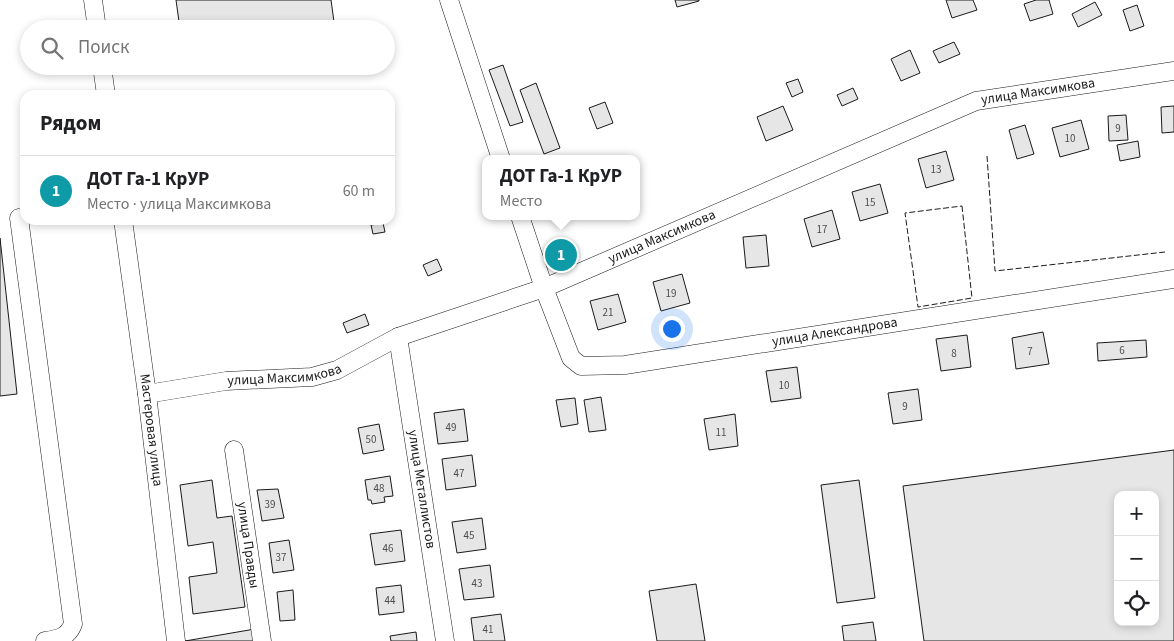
<!DOCTYPE html>
<html lang="ru">
<meta charset="utf-8">
<style>
:root{--surface:#fff;--page:#f6f6f6;--text:#202124;--muted:#757577;--line:#e0e0e0;--accent:#ea580c}
body{margin:0;font-family:"Source Sans 3",sans-serif;background:var(--page);color:var(--text)}
.controls{position:absolute;right:15px;bottom:15px;display:grid;overflow:hidden;border-radius:10px;box-shadow:0 2px 8px #0003}
.controls button{width:45px;height:45px;display:grid;place-items:center;padding:0;border:0;border-bottom:1px solid var(--line);background:var(--surface);color:var(--text);font:25px sans-serif}
.you{position:absolute;left:671px;top:328px;width:18px;height:18px;margin:-12px;border:4px solid #fff;border-radius:50%;background:#1a73e8;box-shadow:0 0 0 8px #1a73e833}
.badge{display:grid;place-items:center;width:32px;height:32px;border-radius:50%;background:var(--accent);color:#fff;font-size:16px;font-weight:700}
.pin{position:absolute;translate:-50% -50%;border:2px solid #fff;box-shadow:0 1px 5px #0006}
.popup{position:absolute;left:482px;top:155px;width:158px;height:65px;box-sizing:border-box;display:grid;place-content:center;border-radius:10px;background:var(--surface);filter:drop-shadow(0 1px 4px #0005);font-size:16px;white-space:nowrap;color:var(--muted)}
.popup b{font-size:19px;color:var(--text)}
.popup::after{content:'';position:absolute;left:50%;top:100%;margin-left:-10px;border:10px solid transparent;border-top-color:var(--surface)}
.list{margin:0;padding:0;list-style:none}
h2{display:flex;justify-content:space-between;align-items:center;height:65px;margin:0;padding:0 20px;font-size:21px}
h2 small{font-size:16px;font-weight:400;color:var(--muted)}
.list li{display:grid;grid-template-columns:32px 1fr auto;gap:15px;align-items:center;box-sizing:border-box;height:70px;padding:0 20px;border-top:1px solid var(--line)}
.list b{display:block;font-size:19px;white-space:nowrap}
.list p{margin:0;font-size:16px;white-space:nowrap;color:var(--muted)}
.list em{font-size:16px;font-style:normal;color:var(--muted)}
.icon{flex:none;width:28px;height:28px;fill:none;stroke:currentColor;stroke-width:2;stroke-linecap:round;stroke-linejoin:round}
.map{position:relative;flex:none;width:1174px;height:641px;overflow:hidden}
.search{position:absolute;background:var(--surface);box-shadow:0 2px 8px #0003;left:20px;top:20px;width:375px;height:55px;display:flex;align-items:center;gap:12px;box-sizing:border-box;padding:0 18px;border-radius:28px;color:var(--muted);font-size:19px}
.panel{position:absolute;background:var(--surface);box-shadow:0 2px 8px #0003;left:20px;top:90px;width:375px;height:135px;border-radius:15px}
.map>svg:first-child{display:block}
</style>
<div class="map">
<svg width="1174" height="641" viewBox="0 0 1174 641">
<rect width="100%" height="100%" fill="#fff"/>
<!-- building -->
<path fill="#e6e6e6" stroke="#1a1a1a" fill-rule="evenodd" d="M 176,0 L 331,0 L 335,29 L 180,29 Z
M 675,0 L 699,0 L 699,1 L 677,7 Z
M 946,0 L 973,0 L 977,10 L 952,18 Z
M 1036,0 L 1049,0 L 1053,14 L 1030,21 L 1024,4 Z
M 1095,2 L 1102,15 L 1078,27 L 1072,14 Z
M 1137,5 L 1144,26 L 1130,31 L 1123,10 Z
M 954,42 L 960,54 L 939,63 L 933,51 Z
M 910,50 L 920,73 L 901,81 L 891,59 Z
M 503,65 L 523,122 L 510,126 L 489,70 Z
M 798,79 L 803,92 L 792,97 L 786,83 Z
M 536,83 L 560,148 L 544,154 L 520,90 Z
M 853,88 L 858,99 L 842,106 L 837,95 Z
M 272,91 L 273,95 L 246,95 Z
M 605,102 L 613,123 L 597,129 L 589,108 Z
M 783,106 L 793,130 L 766,141 L 757,117 Z
M 1174,106 L 1174,132 L 1162,133 L 1161,107 Z
M 1126,115 L 1128,140 L 1109,141 L 1108,116 Z
M 1081,120 L 1089,149 L 1060,157 L 1052,128 Z
M 1025,125 L 1034,154 L 1017,159 L 1009,130 Z
M 1138,141 L 1140,157 L 1120,161 L 1117,145 Z
M 946,151 L 954,180 L 926,188 L 918,159 Z
M 880,184 L 888,213 L 860,221 L 852,192 Z
M 832,210 L 840,239 L 812,247 L 804,219 Z
M 383,223 L 385,232 L 373,234 L 371,225 Z
M 766,235 L 769,266 L 746,268 L 743,237 Z
M 0,238 L 17,394 L 0,396 Z
M 437,259 L 442,270 L 428,276 L 423,265 Z
M 682,274 L 690,303 L 661,311 L 653,282 Z
M 618,294 L 626,322 L 598,330 L 590,301 Z
M 365,314 L 369,325 L 347,333 L 343,323 Z
M 1043,332 L 1049,364 L 1016,369 L 1012,338 Z
M 967,335 L 971,367 L 941,371 L 936,339 Z
M 1146,340 L 1147,357 L 1098,361 L 1097,343 Z
M 797,367 L 801,398 L 771,402 L 766,371 Z
M 918,389 L 922,420 L 893,424 L 888,393 Z
M 601,397 L 606,430 L 589,432 L 584,400 Z
M 575,398 L 578,424 L 561,427 L 556,400 Z
M 464,409 L 468,441 L 438,444 L 434,413 Z
M 735,414 L 738,446 L 709,450 L 704,419 Z
M 379,424 L 384,450 L 363,454 L 358,428 Z
M 1174,450 L 1174,641 L 924,641 L 903,486 ZM 1118,495 L 1155,495 L 1155,622 L 1118,622 Z
M 472,455 L 476,486 L 446,490 L 442,459 Z
M 390,476 L 393,496 L 384,497 L 385,502 L 372,504 L 371,500 L 368,500 L 365,480 Z
M 212,480 L 217,518 L 232,516 L 245,607 L 193,614 L 189,577 L 217,573 L 213,542 L 188,546 L 180,485 Z
M 859,480 L 875,598 L 837,603 L 821,485 Z
M 278,489 L 284,518 L 262,521 L 257,490 Z
M 482,518 L 486,549 L 457,553 L 452,522 Z
M 401,530 L 405,561 L 375,565 L 370,534 Z
M 289,540 L 294,570 L 273,573 L 269,543 Z
M 490,565 L 494,597 L 464,600 L 459,569 Z
M 696,584 L 705,641 L 657,641 L 649,591 Z
M 401,585 L 404,612 L 379,615 L 376,588 Z
M 293,590 L 295,620 L 280,621 L 277,592 Z
M 501,614 L 505,641 L 474,641 L 471,618 Z
M 873,622 L 876,641 L 844,641 L 842,626 Z
M 255,629 L 257,641 L 185,641 Z
M 416,632 L 417,641 L 391,641 L 390,636 Z"/>
<g fill="none" stroke-linecap="round" stroke-linejoin="round">
<defs>
<g id="minor">
<path d="M 93,0 L 97,29"/>
<path d="M 449,0 L 501,159"/>
<path d="M 102,66 L 106,95"/>
<path id="s1" d="M 520,216 L 544,288 L 571,358 L 581,366 L 625,365 L 1174,279"/>
<path d="M 19,218 L 73,624 C 68,637 59,639 45,641"/>
<path id="s2" d="M 123,220 L 147,394 L 176,641"/>
<path id="s3" d="M 398,337 L 445,641"/>
<path id="s4" d="M 147,394 L 226,381 L 312,377 L 337,370 L 398,337 L 544,288 L 976,101 L 1174,71"/>
<path id="s5" d="M 234,450 L 262,641"/>
</g>
</defs>
<!-- minor casing -->
<use href="#minor" stroke="#1a1a1a" stroke-width="19"/>
<!-- minor -->
<use href="#minor" stroke="#fff" stroke-width="18"/>
<!-- fence -->
<path stroke="#1a1a1a" stroke-width="1" stroke-dasharray="6 2.5" stroke-linecap="butt" d="M 987,156 L 995,271 L 1165,252
M 962,206 L 972,298 L 918,307 L 905,213 Z"/>
</g>
<g text-anchor="middle" dominant-baseline="central" stroke-width="4" stroke-linejoin="round" paint-order="stroke">
<!-- number labels -->
<g font-size="11" fill="#4d4d4d">
<text x="1118" y="128">9</text>
<text x="1070" y="138">10</text>
<text x="936" y="169">13</text>
<text x="870" y="202">15</text>
<text x="822" y="229">17</text>
<text x="671" y="293">19</text>
<text x="608" y="312">21</text>
<text x="1122" y="350">6</text>
<text x="1030" y="351">7</text>
<text x="954" y="353">8</text>
<text x="784" y="385">10</text>
<text x="905" y="406">9</text>
<text x="451" y="427">49</text>
<text x="721" y="432">11</text>
<text x="371" y="439">50</text>
<text x="459" y="473">47</text>
<text x="379" y="488">48</text>
<text x="270" y="504">39</text>
<text x="469" y="535">45</text>
<text x="388" y="548">46</text>
<text x="281" y="557">37</text>
<text x="477" y="583">43</text>
<text x="390" y="600">44</text>
<text x="488" y="629">41</text>
</g>
<!-- street labels -->
<g font-size="14" fill="#1a1a1a" stroke="#fff">
<text stroke="none"><textPath href="#s4" startOffset="949">улица Максимкова</textPath></text>
<text stroke="none"><textPath href="#s4" startOffset="544">улица Максимкова</textPath></text>
<text stroke="none"><textPath href="#s1" startOffset="420">улица Александрова</textPath></text>
<text stroke="none"><textPath href="#s4" startOffset="139">улица Максимкова</textPath></text>
<text stroke="none"><textPath href="#s2" startOffset="212">Мастеровая улица</textPath></text>
<text stroke="none"><textPath href="#s3" startOffset="154">улица Металлистов</textPath></text>
<text stroke="none"><textPath href="#s5" startOffset="96">улица Правды</textPath></text>
</g>
</g>
</svg>
<div class="controls">
<button>+</button>
<button>−</button>
<button><svg class="icon" aria-label="locate" viewBox="0 0 24 24"><circle cx="12" cy="12" r="6"/><path d="M12 2v4M12 18v4M2 12h4M18 12h4"/></svg></button>
</div>
<div class="you"></div>
<div class="pin badge" style="left:561px;top:255px;background:#0f9aa8">1</div>
<div class="popup"><b>ДОТ Га-1 КрУР</b>Место</div>
<div class="search"><svg class="icon" aria-label="search" viewBox="0 0 24 24"><circle cx="10" cy="10" r="6"/><path d="M15 15l6 6"/></svg>Поиск</div>
<section class="panel">
<h2>Рядом<small></small></h2>
<ul class="list">
<li><span class="badge" style="background:#0f9aa8">1</span><div><b>ДОТ Га-1 КрУР</b><p>Место · улица Максимкова</p></div><em>60 m</em></li>
</ul>
</section>
</div>
